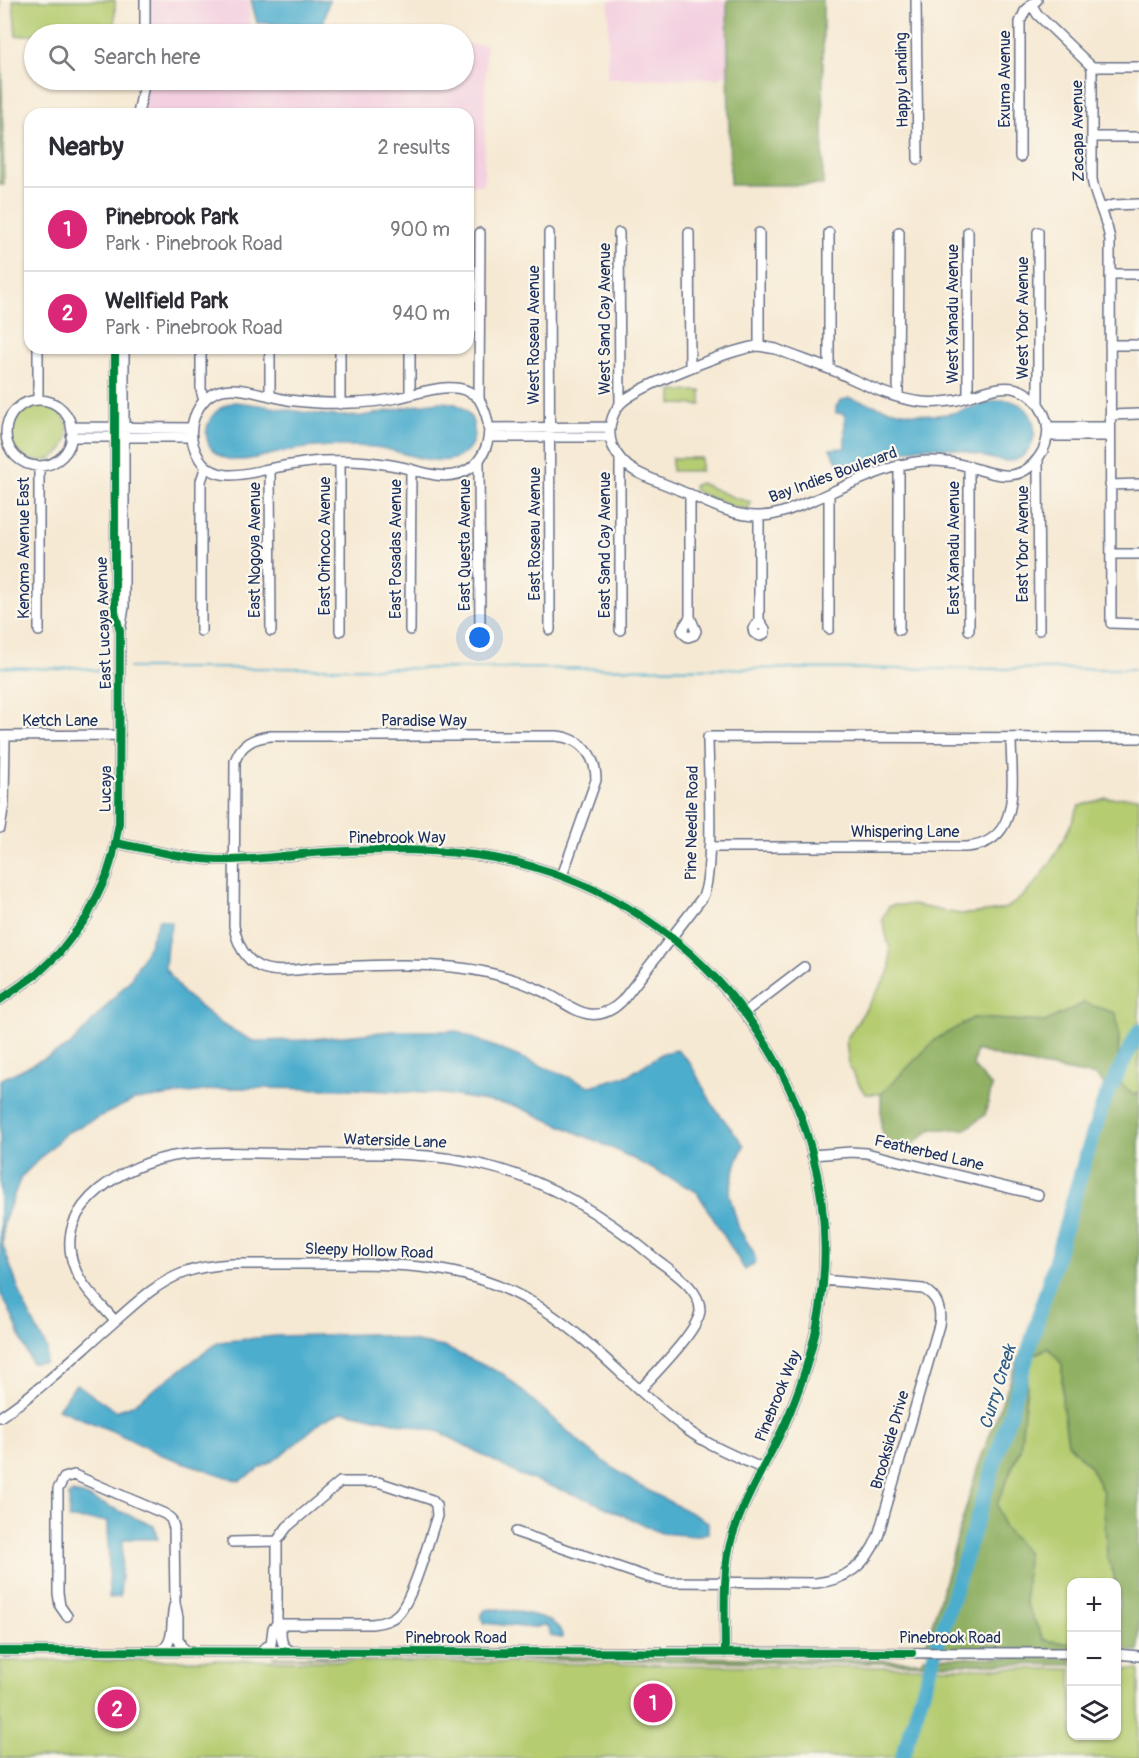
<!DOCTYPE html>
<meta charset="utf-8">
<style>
:root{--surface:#fff;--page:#f7f7f7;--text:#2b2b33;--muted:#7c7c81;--line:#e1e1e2;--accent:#db2777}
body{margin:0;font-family:Pangolin,sans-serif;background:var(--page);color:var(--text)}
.controls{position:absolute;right:18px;bottom:18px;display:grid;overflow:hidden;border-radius:12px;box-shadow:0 2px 4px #0004}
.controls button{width:54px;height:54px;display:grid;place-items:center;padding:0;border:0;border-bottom:2px solid var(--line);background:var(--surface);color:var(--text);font:30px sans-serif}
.you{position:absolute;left:480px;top:638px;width:21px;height:21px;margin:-15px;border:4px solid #fff;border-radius:50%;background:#1a73e8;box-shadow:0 0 0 9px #1a73e833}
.badge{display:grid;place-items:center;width:39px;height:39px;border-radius:50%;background:var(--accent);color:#fff;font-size:20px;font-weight:700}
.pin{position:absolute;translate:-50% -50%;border:3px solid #fff;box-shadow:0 2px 6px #0006}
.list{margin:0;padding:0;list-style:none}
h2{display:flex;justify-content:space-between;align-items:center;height:78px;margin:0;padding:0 24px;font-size:26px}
h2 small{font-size:20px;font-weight:400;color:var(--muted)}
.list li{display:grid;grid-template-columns:39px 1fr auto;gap:18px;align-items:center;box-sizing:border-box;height:84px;padding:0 24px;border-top:2px solid var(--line)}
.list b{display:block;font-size:22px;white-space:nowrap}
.list p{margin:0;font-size:20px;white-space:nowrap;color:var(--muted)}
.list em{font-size:20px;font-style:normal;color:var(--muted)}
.icon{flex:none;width:33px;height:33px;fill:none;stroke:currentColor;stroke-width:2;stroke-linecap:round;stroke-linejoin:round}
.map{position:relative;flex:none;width:1139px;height:1758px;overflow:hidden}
.search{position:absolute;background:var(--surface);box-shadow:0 2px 4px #0004;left:24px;top:24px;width:450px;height:66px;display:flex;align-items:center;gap:15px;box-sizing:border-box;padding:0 21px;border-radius:33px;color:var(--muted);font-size:22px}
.panel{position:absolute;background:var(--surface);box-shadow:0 2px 4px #0004;left:24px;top:108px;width:450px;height:246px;border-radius:18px}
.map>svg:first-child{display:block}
</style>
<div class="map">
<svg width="1139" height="1758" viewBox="0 0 1139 1758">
<rect width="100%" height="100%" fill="#fbf7ec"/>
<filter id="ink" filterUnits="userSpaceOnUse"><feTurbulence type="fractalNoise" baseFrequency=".0167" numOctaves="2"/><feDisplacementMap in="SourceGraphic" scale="12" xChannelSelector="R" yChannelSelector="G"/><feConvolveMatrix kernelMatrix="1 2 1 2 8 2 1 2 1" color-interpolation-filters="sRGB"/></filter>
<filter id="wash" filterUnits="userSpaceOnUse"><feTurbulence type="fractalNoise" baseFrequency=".008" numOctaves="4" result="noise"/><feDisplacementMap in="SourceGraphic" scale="24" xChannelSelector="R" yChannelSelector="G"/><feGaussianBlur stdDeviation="1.35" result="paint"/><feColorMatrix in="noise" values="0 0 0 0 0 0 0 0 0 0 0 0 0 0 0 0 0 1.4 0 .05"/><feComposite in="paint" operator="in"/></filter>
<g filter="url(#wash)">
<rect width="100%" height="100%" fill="#f6e9d3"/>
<!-- built -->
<path fill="#f3cfe0" d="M 150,0 L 249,0 L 250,34 L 150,34 Z
M 609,0 L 727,0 L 729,77 L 722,74 L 722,78 L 607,79 Z
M 464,44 L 486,45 L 484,185 L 468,185 L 468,114 L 133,114 L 148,80 L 464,80 Z"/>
<!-- green -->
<path fill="#b5cc71" stroke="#687e68" stroke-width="1.5" d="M 13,0 L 115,0 L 115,34 L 45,33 L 16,36 Z
M 672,391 L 701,391 L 701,405 L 672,404 Z
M10 432a29 29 0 1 1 58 0a29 29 0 1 1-58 0Z
M 672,458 L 701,458 L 701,471 L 672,471 Z
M 700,483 L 735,498 L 751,502 L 748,510 L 731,506 L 695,491 L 693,486 Z
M 1139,797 L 1139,1093 L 1133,1095 L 1117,1079 L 1119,1038 L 1084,1003 L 1045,1022 L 973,1018 L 902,1075 L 881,1094 L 865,1094 L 849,1067 L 846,1040 L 890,971 L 890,949 L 882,919 L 889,906 C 915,901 937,912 962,914 C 971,914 1001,911 1008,907 C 1043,886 1063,842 1079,806 L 1106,798 Z
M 1049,1348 L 1062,1364 L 1062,1402 L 1068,1443 L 1090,1467 L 1103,1492 L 1115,1582 L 1072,1582 L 1070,1645 L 1044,1640 L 1025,1602 L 1027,1553 L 1003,1526 L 997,1504 L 1020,1449 L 1030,1356 Z
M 234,1660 L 1071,1669 L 1072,1736 L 1116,1736 L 1117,1669 L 1139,1670 L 1139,1758 L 0,1758 L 0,1661 Z"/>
<!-- forest -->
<path fill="#90b063" stroke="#567060" stroke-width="1.5" d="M 0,0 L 4,185 L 0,185 Z
M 727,0 L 823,0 L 823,185 L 730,185 Z
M 1084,1003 L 1116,1013 L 1119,1038 L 1117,1079 L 1133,1095 L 1139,1093 L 1139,1652 L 1117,1649 L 1117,1608 L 1120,1603 L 1116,1582 L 1107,1557 L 1103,1492 L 1090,1467 L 1068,1443 L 1062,1402 L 1062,1364 L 1048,1348 L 1030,1356 L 1020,1449 L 997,1504 L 1003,1526 L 1027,1553 L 1025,1602 L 1044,1640 L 1071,1644 L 1071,1649 L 925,1649 L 978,1466 L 1040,1301 L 1104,1084 L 1096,1076 L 1014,1061 L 976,1050 L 973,1066 L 992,1087 L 985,1115 L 966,1129 L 932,1129 L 908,1148 L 887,1146 L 881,1127 L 881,1094 L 936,1039 L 973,1018 L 1045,1022 Z
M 339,1656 L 687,1657 L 921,1661 L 923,1657 L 1071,1658 L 1072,1665 L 272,1657 Z"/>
<!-- water -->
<path fill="#4eadcd" stroke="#346e96" stroke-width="1.5" d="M 251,0 L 329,0 L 323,25 L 257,23 Z
M 849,398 C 859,400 869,404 880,407 C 901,412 925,417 947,414 C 965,412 988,399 1005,400 C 1016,401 1026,407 1031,416 C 1035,425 1036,434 1032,443 C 1020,474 988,457 965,451 C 952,448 937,447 924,447 C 905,448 857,471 845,466 C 837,463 833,455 830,449 L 845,448 L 845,414 L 836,413 L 836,407 L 840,401 Z
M 235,402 C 277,406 318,418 361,416 C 385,414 435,397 455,404 C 467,408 475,420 474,433 C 474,445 465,456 453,459 C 431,465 403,452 381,448 C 368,446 354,446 340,446 C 321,446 301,448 282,452 C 265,455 245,463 228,459 C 195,450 202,409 235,402 Z
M 159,919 L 172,922 L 167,944 L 165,968 L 183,993 L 223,1025 L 253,1041 L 303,1040 L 393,1031 L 456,1031 L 590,1086 L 629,1075 L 663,1053 L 677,1050 L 690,1063 L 714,1107 L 744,1145 L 736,1164 L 729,1194 L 739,1229 L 753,1251 L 756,1262 L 745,1270 L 697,1192 L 614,1149 L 516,1106 L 444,1094 L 351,1089 L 227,1088 L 134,1100 L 66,1133 L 21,1177 L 3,1224 L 3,1246 L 25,1306 L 47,1349 L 45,1363 L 31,1363 L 9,1309 L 0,1293 L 0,1080 L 70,1046 L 130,980 L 148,947 Z
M 372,1334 L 444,1347 L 503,1374 L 591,1452 L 636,1484 L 708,1522 L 708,1533 L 695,1536 L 661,1533 L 592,1501 L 520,1475 L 440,1432 L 344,1411 L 323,1420 L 281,1456 L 239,1481 L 159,1454 L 117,1433 L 58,1409 L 76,1384 L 116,1411 L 132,1405 L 219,1342 L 275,1336 Z
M 72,1493 L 83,1495 L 154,1526 L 158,1539 L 123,1539 L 120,1597 L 109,1598 L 108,1521 L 69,1519 L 69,1495 Z
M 492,1609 C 510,1611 563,1614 562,1638 L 551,1636 L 549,1628 L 544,1625 L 533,1628 L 485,1623 L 481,1616 L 485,1610 Z"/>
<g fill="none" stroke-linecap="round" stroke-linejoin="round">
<!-- stream -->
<path stroke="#4eadcd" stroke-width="2" d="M 0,667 L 61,669 L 74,667 L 107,672
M 129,668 L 1139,669"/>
<!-- river -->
<path stroke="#4eadcd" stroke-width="15" d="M 902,1758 L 1011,1410 L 1087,1153 L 1104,1101 L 1139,1031"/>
</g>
</g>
<g filter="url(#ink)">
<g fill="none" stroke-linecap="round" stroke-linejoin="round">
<defs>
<path id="minor" d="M 916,0 L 918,159
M 1031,4 L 1038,15 L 1092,67 L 1092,179 C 1095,201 1108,219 1110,241 L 1111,623 L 1139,624
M 145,34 L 145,0
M 1092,67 L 1139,67
M 138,114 L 145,80
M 1092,137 L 1139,137
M 1020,157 L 1020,22 L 1025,11 L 1037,0
M 1101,209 L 1113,205 L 1139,204
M 968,232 L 968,396
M 549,233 L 550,630
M 619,233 L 620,404
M 689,233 L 690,368
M 759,233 L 759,346
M 829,233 L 829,369
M 1110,274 L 1139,274
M 1110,345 L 1139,345
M 759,346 L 776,349 C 796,357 817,364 837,372 C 864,384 892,399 922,402 C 933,403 945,402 957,400 C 978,395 1003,380 1024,392 C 1036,398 1044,411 1047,423 C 1049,435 1046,447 1039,457 C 1013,493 981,465 947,462 C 931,460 913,461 898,466 C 869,474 841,488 814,500 C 795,507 777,517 756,516 C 730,516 704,500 681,491 C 666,484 649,479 635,471 C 624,465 617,456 612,445 C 607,431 611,414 621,403 C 637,387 736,347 759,346 Z
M 38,348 L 38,400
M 201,348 L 201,390 L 204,401
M 340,348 L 340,404
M 410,348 L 410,395
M 270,396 L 270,348
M 898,397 L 899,232
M 479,399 C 459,377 421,393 397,398 C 382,401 367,403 352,403 C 330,404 309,403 288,400 C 253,394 211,371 194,418 C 189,432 192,446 199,458 C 216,485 248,473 273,468 C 290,465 306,462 323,461 C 346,460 368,461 391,465 C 412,468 437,480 458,474 C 472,470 481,460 486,447 C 492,431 487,413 479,399 L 480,233
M6 433a33 33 0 1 1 66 0a33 33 0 1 1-66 0Z
M 1038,404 L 1038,232
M 1110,415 L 1139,414
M 71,427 L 192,428
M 1047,427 L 1110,427
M 488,428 L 610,427
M 1048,436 L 1110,436
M 71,437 L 192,437
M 489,437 L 610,437
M 1038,458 L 1039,630
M 479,460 L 480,630
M 340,461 L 340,631
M 969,466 L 969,630
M 270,469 L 271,631
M 1110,485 L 1139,484
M 829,494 L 829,629
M 759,516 L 759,620
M 1111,554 L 1139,554
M 690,617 L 690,494
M 690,617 L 696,631 L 694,635 L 688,637 L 684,634 L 682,630 Z
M 759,620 L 765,629 L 765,633 L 760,636 L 754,633 L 753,629 Z
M 410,630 L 411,469
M 620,630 L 620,459
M 899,630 L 899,465
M 39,631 L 39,466
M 120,631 L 124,607 L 124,348
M 201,631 L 201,481 L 206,466
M 0,736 L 120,735
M 0,828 L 4,803 L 5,736
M 116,843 C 149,849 183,859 217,860 C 248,861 280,856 312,853 C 365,849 422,848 475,855 C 694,883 854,1089 820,1309 C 813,1349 801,1388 784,1426 C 767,1462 744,1499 732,1537 C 722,1567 725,1620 725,1653
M 709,847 L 966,847 C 1024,843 1011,779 1011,738
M 562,876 L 596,780 C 596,755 581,738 556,736 L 270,736 C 253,738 241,744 235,761 L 234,926 C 237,943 244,959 260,967 C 279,975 304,968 324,967 C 366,966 410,963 452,967 C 484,970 515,978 544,992 C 558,998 574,1012 589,1014 C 602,1016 613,1010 622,1001 L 702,898 C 715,878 708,767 708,737 L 1139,738
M 0,1000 L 37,974 L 59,953 L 87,917 L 106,877 L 113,855 L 119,823 L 120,631 L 115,612 L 115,348
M 745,1012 L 804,967
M 812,1155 L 851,1152 L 866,1153 L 1038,1195
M 115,1321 C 101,1304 81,1287 74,1266 C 51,1203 129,1162 180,1155 C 222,1150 267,1154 309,1154 C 366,1154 424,1151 479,1164 C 547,1179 604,1215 656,1259 C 671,1271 700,1288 700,1310 C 700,1329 654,1374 640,1390
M 0,1417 C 41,1390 76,1355 113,1323 C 135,1304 155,1284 183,1273 C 199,1267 216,1265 232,1264 C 267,1264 302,1264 337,1264 C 414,1264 476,1266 543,1309 C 594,1342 634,1390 682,1426 C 706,1445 736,1456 763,1469
M 516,1532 L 647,1577 L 666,1582 L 816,1583 C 846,1580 867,1564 878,1536 L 939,1325 C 942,1309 937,1296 923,1289 L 823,1280
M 232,1542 L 277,1541 L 287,1527 L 340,1482 L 378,1482 L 432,1500 L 436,1505 L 437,1516 C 429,1539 413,1599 398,1614 C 391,1621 382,1623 372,1624 L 277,1624
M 67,1616 L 60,1606 L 58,1593 L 58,1489 L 64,1478 L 74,1475 L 165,1514 L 171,1519 L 174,1528 L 175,1603 L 178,1617 L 178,1638 L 181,1646 L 187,1651
M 277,1624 L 281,1629 C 281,1639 281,1646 291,1651
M 0,1651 L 1072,1653
M 159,1651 C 176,1645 170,1622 174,1606
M 260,1651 L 271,1644 L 273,1628 L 277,1624 L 277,1541
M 1116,1654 L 1139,1656"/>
</defs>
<!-- minor casing -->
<use href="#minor" stroke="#687087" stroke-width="12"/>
<!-- minor -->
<use href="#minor" stroke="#fff" stroke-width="9"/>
<defs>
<path id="cycleway" d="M 116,843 C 149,849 183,859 217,860 C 248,861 280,856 312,853 C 365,849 422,848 475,855 C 694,883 854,1089 820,1309 C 813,1349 801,1388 784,1426 C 767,1462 744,1499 732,1537 C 722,1567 725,1620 725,1653
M 0,1000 L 37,974 L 59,953 L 87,917 L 106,877 L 113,855 L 119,823 L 120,631 L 115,612 L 115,348
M 0,1651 L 912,1653"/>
</defs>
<!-- cycleway casing -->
<use href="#cycleway" stroke="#fbf7ec" stroke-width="11"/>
<!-- cycleway -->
<use href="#cycleway" stroke="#00873e" stroke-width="8"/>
</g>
</g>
<g text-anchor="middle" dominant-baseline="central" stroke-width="4.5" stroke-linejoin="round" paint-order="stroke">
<!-- street labels -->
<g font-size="16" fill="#1b2f5e" stroke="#fbf7ec">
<text transform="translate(1005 79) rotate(-90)">Exuma Avenue</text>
<text transform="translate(902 80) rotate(-91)">Happy Landing</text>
<text transform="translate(1078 131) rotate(-91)">Zacapa Avenue</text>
<text transform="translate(953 314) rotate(-90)">West Xanadu Avenue</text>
<text transform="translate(1023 318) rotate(-90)">West Ybor Avenue</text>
<text transform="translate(605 319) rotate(-90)">West Sand Cay Avenue</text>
<text transform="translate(534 335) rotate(-90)">West Roseau Avenue</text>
<text transform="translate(833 475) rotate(-20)">Bay Indies Boulevard</text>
<text transform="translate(535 534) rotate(-90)">East Roseau Avenue</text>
<text transform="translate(1023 544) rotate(-90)">East Ybor Avenue</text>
<text transform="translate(465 545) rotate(-90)">East Questa Avenue</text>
<text transform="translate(605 545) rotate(-90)">East Sand Cay Avenue</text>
<text transform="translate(325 546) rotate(-90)">East Orinoco Avenue</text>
<text transform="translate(24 548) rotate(-90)">Kenoma Avenue East</text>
<text transform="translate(954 548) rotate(-90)">East Xanadu Avenue</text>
<text transform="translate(396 549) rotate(-90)">East Posadas Avenue</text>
<text transform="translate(255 550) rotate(-90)">East Nogoya Avenue</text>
<text transform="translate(104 623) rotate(-92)">East Lucaya Avenue</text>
<text x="60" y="721">Ketch Lane</text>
<text x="424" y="721">Paradise Way</text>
<text transform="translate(106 789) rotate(-89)">Lucaya</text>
<text transform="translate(692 823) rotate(-89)">Pine Needle Road</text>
<text x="905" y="832">Whispering Lane</text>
<text x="397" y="838">Pinebrook Way</text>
<text transform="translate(395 1141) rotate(2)">Waterside Lane</text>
<text transform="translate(929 1153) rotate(13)">Featherbed Lane</text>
<text transform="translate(369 1251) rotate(2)">Sleepy Hollow Road</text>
<text transform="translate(778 1396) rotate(-68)">Pinebrook Way</text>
<text transform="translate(890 1440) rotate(-74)">Brookside Drive</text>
<text x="456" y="1638">Pinebrook Road</text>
<text x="950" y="1638">Pinebrook Road</text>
</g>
<!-- water labels -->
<g font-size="18" font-style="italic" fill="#2d5b85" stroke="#fbf7ec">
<text transform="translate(998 1387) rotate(-73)">Curry Creek</text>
</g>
</g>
</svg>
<div class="controls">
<button>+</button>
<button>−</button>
<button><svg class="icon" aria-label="layers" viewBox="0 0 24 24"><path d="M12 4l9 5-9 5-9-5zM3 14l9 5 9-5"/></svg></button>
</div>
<div class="you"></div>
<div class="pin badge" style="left:653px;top:1703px">1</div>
<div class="pin badge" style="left:117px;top:1709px">2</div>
<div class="search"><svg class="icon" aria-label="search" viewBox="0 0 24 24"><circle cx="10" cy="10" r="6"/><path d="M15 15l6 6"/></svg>Search here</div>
<section class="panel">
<h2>Nearby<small>2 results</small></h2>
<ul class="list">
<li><span class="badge">1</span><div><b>Pinebrook Park</b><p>Park · Pinebrook Road</p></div><em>900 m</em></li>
<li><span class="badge">2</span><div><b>Wellfield Park</b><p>Park · Pinebrook Road</p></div><em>940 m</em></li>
</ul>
</section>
</div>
